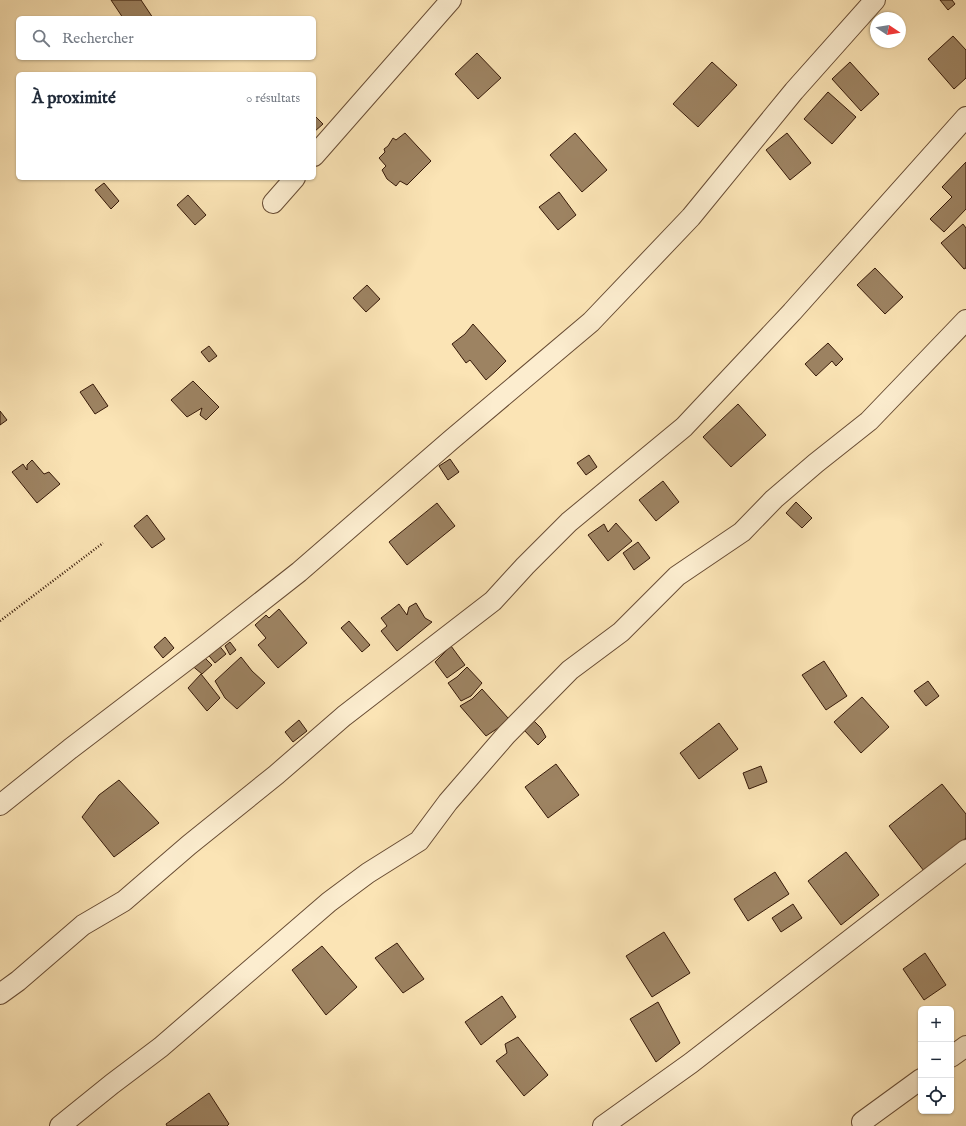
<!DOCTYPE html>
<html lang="fr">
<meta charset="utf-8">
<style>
:root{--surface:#fff;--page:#f6f6f7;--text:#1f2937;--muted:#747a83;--line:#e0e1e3}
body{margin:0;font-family:"IM FELL English",serif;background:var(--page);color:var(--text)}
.controls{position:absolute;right:12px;bottom:12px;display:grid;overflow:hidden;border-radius:6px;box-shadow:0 1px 3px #0004}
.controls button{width:36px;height:36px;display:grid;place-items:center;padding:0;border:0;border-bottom:1px solid var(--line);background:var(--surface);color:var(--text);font:20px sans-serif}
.compass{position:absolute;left:870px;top:12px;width:36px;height:36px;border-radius:50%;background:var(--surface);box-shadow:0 1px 3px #0004;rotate:102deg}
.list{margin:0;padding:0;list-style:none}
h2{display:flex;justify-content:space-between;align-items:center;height:52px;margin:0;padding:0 16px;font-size:17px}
h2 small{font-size:13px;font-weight:400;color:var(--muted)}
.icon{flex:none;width:22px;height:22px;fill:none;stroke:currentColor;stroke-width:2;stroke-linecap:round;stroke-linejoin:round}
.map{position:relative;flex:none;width:966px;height:1126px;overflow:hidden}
.search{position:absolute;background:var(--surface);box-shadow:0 1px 3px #0004;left:16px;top:16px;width:300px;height:44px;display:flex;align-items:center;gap:10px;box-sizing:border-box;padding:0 14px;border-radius:6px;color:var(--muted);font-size:15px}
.panel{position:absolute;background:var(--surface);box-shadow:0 1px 3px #0004;left:16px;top:72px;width:300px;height:108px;border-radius:6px}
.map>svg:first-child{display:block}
</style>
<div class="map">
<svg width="966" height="1126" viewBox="0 0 966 1126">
<rect width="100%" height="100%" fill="#fbe4b5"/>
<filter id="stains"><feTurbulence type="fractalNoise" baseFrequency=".005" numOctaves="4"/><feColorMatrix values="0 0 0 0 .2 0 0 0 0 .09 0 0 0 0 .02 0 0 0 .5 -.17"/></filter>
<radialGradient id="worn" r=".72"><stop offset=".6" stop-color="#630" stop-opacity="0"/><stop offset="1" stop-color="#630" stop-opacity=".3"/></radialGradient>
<!-- building -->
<path fill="#9d8362" stroke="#371a09" d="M 111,0 L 141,0 L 153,18 L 123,18 Z
M 940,0 L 952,0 L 955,4 L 948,10 Z
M 953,36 L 966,50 L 966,78 L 954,89 L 928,59 Z
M 477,53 L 501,78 L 478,99 L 455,74 Z
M 712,62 L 737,85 L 698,127 L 673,104 Z
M 850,62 L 879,94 L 861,111 L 832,79 Z
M 828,92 L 856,117 L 832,144 L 804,119 Z
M 314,115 L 323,124 L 314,132 Z
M 405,133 L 431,161 L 407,185 L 400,181 L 396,186 L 387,179 L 382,170 L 386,166 L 379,158 L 385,152 L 384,149 L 388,146 L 393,138 L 396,140 Z
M 575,133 L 607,170 L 582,192 L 550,155 Z
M 787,133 L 811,163 L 790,180 L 766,150 Z
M 966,162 L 966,209 L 944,232 L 930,219 L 952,197 L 942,187 Z
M 104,183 L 119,201 L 111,209 L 95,190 Z
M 559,192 L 576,215 L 558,230 L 539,207 Z
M 188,195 L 206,215 L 195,225 L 177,205 Z
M 963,224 L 966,228 L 966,268 L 964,269 L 941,243 Z
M 875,268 L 903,297 L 885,314 L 857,285 Z
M 367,285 L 380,299 L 366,312 L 353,298 Z
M 473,324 L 506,361 L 496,371 L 486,380 L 470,360 L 466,363 L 452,344 L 465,334 Z
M 828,343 L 843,359 L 836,366 L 832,361 L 816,376 L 805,364 Z
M 209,346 L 217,356 L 209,362 L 201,352 Z
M 193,381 L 219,407 L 206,420 L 200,415 L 202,408 L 187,417 L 171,400 Z
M 93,384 L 108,406 L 95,414 L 80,392 Z
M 738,404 L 766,435 L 731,467 L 703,437 Z
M 0,411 L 7,420 L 0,425 Z
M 589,455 L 597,467 L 586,475 L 577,463 Z
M 450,459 L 459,472 L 448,480 L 439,466 Z
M 32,460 L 44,474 L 49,472 L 60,484 L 37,503 L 12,472 L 23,464 L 27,470 L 27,465 Z
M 663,481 L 679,502 L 656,521 L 639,500 Z
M 796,502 L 812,518 L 802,528 L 786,513 Z
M 437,503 L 455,526 L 407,565 L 389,542 Z
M 147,515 L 165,539 L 152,548 L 134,526 Z
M 616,523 L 632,541 L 608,561 L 588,535 L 604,524 L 608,532 Z
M 638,542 L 650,558 L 634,570 L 623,553 Z
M 416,603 L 425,618 L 432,622 L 397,651 L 381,631 L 387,626 L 381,618 L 399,604 L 407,615 L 409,607 Z
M 279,609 L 307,643 L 278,668 L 258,645 L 266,638 L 255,625 L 266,615 L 269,618 Z
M 349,621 L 370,645 L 362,652 L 341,628 Z
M 165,637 L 174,648 L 163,658 L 154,647 Z
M 230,642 L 236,650 L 230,655 L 225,646 Z
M 217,643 L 226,654 L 215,663 L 205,651 Z
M 451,646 L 465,665 L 447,678 L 435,662 Z
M 201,654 L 212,665 L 202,674 L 190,664 Z
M 241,657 L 252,671 L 265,683 L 237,709 L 225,698 L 215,681 Z
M 824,661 L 847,696 L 826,710 L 802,675 Z
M 467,667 L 482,683 L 471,696 L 461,701 L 448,683 L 457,677 Z
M 201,674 L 220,698 L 207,711 L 188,688 Z
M 928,681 L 939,696 L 926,706 L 914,691 Z
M 482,689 L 508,718 L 498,728 L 486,736 L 460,706 L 472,699 Z
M 862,697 L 889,727 L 861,753 L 834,722 Z
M 299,720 L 307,731 L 293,742 L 285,732 Z
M 534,721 L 541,728 L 546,737 L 538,745 L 524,730 Z
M 719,723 L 738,749 L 699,779 L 680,753 Z
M 556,764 L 579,795 L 548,818 L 525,787 Z
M 761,766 L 767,782 L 749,789 L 743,773 Z
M 119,780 L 159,823 L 114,857 L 82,817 L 99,795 Z
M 942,784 L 966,814 L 966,838 L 924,871 L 889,826 Z
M 846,852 L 879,895 L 841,925 L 808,881 Z
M 775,872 L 789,894 L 748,921 L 734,899 Z
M 793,904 L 802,918 L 781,932 L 772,918 Z
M 664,932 L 690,973 L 652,997 L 626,956 Z
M 397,943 L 424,979 L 403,993 L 375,958 Z
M 322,946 L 357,987 L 326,1015 L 292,970 Z
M 925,953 L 946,985 L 924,1000 L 903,969 Z
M 502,996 L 516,1017 L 481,1045 L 465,1022 Z
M 658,1002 L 680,1043 L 656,1062 L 630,1019 Z
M 518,1037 L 548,1075 L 524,1096 L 496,1061 L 507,1053 L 505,1044 Z
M 209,1093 L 229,1124 L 227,1126 L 167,1126 L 166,1124 Z"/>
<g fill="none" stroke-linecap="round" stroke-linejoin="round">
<defs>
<path id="minor" d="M 314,156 L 451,0
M 273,203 L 295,178
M 0,805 L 70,749 L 201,649 L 299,572 L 451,440 L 591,322 L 691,217 L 794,91 L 875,0
M 0,994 L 18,981 L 83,925 L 124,901 L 189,845 L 276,775 L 344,716 L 493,601 L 525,566 L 569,522 L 684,427 L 792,312 L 966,117
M 951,1057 L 966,1046
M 862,1122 L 921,1079
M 60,1126 L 112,1084 L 161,1047 L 329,902 L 368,873 L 419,841 L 448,802 L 506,735 L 570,670 L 621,632 L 677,576 L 742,532 L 774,499 L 816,463 L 869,421 L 966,320
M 603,1126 L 691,1063 L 966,850"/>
</defs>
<!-- minor casing -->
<use href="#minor" stroke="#684c34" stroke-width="22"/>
<!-- path -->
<path stroke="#371a09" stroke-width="2.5" stroke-dasharray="1 2" stroke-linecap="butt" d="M 0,621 L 103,543"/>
<!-- minor -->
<use href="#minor" stroke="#fcedcf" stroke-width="20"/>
</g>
<rect width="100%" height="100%" filter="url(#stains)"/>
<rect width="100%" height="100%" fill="url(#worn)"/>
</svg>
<div class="controls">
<button>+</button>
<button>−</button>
<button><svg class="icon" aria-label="locate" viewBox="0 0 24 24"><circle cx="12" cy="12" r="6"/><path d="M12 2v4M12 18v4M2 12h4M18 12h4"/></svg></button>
</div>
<svg class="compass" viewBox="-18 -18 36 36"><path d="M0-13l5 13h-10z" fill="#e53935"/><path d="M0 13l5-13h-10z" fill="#747a83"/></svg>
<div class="search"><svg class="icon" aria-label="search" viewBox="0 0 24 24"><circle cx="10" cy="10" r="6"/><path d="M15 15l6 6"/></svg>Rechercher</div>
<section class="panel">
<h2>À proximité<small>0 résultats</small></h2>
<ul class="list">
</ul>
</section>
</div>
